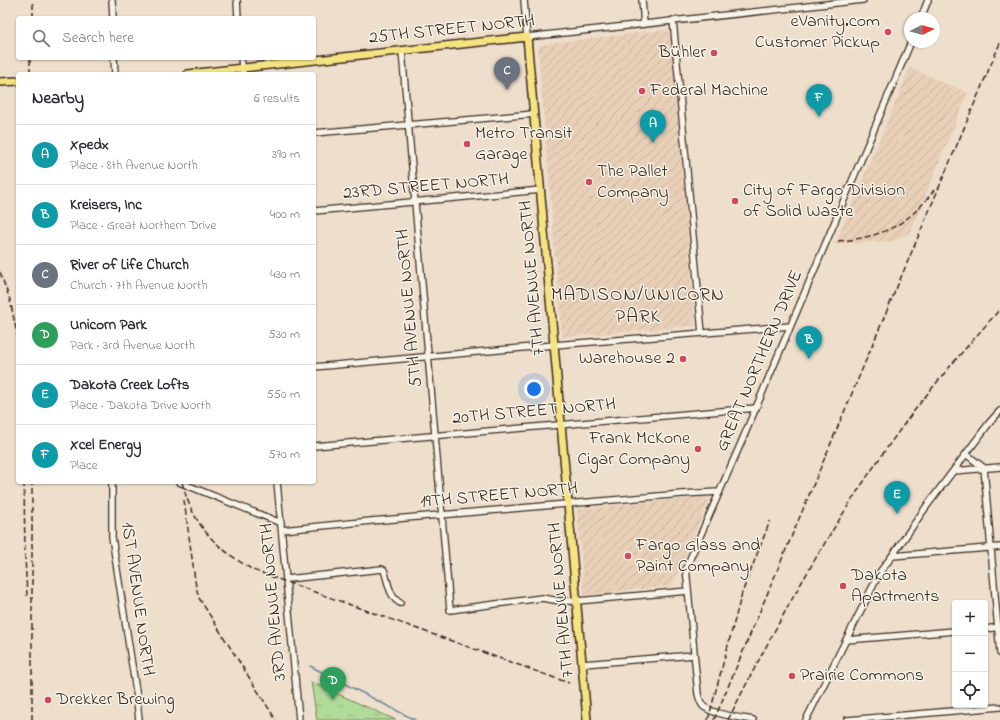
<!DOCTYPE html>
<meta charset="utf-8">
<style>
:root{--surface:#fff;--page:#f7f7f7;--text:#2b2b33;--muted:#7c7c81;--line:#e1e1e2;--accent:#d1495b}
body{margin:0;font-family:"Indie Flower",sans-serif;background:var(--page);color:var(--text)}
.controls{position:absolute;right:12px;bottom:12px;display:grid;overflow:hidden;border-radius:4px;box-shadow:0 1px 3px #0004}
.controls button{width:36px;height:36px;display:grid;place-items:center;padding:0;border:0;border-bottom:1px solid var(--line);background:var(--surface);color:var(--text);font:20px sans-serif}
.compass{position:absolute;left:904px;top:12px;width:36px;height:36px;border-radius:50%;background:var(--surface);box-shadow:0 1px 3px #0004;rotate:85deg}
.you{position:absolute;left:534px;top:389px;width:14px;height:14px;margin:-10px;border:3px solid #fff;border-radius:50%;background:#1a73e8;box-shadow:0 0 0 6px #1a73e833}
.badge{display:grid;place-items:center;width:26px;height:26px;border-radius:50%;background:var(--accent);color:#fff;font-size:13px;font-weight:700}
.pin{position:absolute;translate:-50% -33px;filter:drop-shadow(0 1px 2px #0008)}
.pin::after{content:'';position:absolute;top:21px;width:14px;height:12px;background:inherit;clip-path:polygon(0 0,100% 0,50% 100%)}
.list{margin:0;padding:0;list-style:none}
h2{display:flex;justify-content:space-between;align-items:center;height:52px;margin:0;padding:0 16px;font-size:17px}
h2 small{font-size:13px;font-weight:400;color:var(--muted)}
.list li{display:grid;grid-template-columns:26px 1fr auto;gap:12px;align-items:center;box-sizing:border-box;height:60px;padding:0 16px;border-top:1px solid var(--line)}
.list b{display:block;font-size:15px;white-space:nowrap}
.list p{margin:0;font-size:13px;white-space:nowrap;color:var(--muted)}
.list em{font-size:13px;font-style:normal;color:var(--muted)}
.icon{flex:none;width:22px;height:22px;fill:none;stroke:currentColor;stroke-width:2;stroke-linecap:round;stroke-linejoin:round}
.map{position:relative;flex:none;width:1000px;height:720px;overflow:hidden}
.search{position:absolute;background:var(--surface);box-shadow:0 1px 3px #0004;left:16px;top:16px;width:300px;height:44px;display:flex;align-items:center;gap:10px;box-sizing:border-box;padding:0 14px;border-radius:4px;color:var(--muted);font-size:15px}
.panel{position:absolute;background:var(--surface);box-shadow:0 1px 3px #0004;left:16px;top:72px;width:300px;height:412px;border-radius:4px}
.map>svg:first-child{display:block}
</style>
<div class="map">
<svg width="1000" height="720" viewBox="0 0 1000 720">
<defs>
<pattern id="industrial-furrows" width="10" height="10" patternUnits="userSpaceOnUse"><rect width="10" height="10" fill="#e8cfb8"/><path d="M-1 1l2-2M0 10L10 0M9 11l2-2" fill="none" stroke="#c8b29e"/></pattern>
<pattern id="park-tufts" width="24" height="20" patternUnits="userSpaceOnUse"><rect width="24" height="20" fill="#b1db99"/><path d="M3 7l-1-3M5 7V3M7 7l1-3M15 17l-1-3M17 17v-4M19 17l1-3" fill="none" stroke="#99bc83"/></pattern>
</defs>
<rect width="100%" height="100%" fill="#eedecc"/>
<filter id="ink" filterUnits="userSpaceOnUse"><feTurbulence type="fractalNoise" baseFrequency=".025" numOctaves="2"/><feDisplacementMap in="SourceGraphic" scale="8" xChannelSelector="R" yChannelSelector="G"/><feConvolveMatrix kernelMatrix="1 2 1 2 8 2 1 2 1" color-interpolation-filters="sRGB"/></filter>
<g filter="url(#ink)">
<!-- industrial -->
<path fill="url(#industrial-furrows)" d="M 664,30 L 669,31 L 673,53 L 695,324 L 694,326 L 562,337 L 538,48 L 541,45 L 551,43 Z
M 910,68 L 968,93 L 910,232 L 894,241 L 835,244 Z
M 705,497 L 710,498 L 672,586 L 584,595 L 577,509 Z"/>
<!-- park -->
<path fill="url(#park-tufts)" stroke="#76825c" d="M 311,682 L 396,720 L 317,720 Z"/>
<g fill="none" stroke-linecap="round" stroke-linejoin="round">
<!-- stream -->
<path stroke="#6d889b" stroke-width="1.5" d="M 310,666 L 415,720"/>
<defs>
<path id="minor" d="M 112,0 L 113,18
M 237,0 L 238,18
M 524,0 L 527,37 L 863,0
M 642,0 L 644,24
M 921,18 L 928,0
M 673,20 L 702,333
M 402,51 L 450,610 L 542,598 L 560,601 L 577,601 L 688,591
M 114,58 L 115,74
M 241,58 L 243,74
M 314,133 L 534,114
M 314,211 L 541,190
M 314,367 L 554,345 L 790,326
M 314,446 L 756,408
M 966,454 L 984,468 L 1000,653
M 954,471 L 1000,467
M 112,482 L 112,537 L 136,691 L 139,720
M 179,482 L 281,523
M 277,482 L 299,720
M 282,530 L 371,521 L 682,494 L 719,492
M 892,556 L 1000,547
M 287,579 L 382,569 L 384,570 C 388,581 389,597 400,603
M 985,629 L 1000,627
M 846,640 L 955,631
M 583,664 L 694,655
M 753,720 C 742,718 711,714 703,706 C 700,702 699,698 698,694 L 686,568 L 741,443 L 911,42
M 806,720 L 880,572 L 892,556 L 926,507 L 990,422 L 1000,411
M 847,720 L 1000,707"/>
<path id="major" d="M 188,74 L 527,37 L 587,720
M 0,82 L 18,81"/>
</defs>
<!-- minor casing -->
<use href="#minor" stroke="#3b2a1e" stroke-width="8"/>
<!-- major casing -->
<use href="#major" stroke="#3b2a1e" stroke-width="10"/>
<!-- minor -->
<use href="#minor" stroke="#f7f3e8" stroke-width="5.5"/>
<!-- major -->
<use href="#major" stroke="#f5e382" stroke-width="7"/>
<!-- rail -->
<path stroke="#3b2a1e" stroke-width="1.5" stroke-dasharray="6 3" stroke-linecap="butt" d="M 33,18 L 33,0
M 30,74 L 30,58
M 838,241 C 880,238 909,225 934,190
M 0,272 L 10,300 L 18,339
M 24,482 L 25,556 L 27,596
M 182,482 C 193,526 215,547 253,570 L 569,683
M 184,500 L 196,587 L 199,598 L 276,720
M 32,720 L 32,482
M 708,720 L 742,593 L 770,521
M 714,720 L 1000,43
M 728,720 C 782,613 841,507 914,411 C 941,376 971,342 1000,309"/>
</g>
</g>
<!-- markers -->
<g fill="#d1495b" stroke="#f7f3e8" stroke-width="1.5">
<circle cx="888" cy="32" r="4"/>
<circle cx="714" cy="53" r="4"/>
<circle cx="642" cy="91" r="4"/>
<circle cx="467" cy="144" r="4"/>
<circle cx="589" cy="182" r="4"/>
<circle cx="735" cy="201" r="4"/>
<circle cx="683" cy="359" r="4"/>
<circle cx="698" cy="449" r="4"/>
<circle cx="628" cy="556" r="4"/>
<circle cx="843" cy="586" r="4"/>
<circle cx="792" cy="676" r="4"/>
<circle cx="48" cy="700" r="4"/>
</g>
<g text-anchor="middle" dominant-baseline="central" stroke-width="3" stroke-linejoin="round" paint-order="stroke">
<!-- poi labels -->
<g font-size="18" fill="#3b2a1e" stroke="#f7f3e8" text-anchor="start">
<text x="880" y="22" text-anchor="end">eVanity.com<tspan x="880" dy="21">Customer Pickup</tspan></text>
<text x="706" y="53" text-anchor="end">Bühler</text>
<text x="650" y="91">Federal Machine</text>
<text x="475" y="134">Metro Transit<tspan x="475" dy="21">Garage</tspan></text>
<text x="597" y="172">The Pallet<tspan x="597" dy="21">Company</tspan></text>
<text x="743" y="191">City of Fargo Division<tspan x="743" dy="21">of Solid Waste</tspan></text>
<text x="675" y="359" text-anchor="end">Warehouse 2</text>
<text x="690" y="439" text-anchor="end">Frank McKone<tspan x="690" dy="21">Cigar Company</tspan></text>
<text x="636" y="546">Fargo Glass and<tspan x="636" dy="21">Paint Company</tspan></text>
<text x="851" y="576">Dakota<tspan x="851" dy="21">Apartments</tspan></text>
<text x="800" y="676">Prairie Commons</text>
<text x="56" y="700">Drekker Brewing</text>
</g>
<!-- street labels -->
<g font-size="18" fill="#3b2a1e" stroke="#f7f3e8">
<text transform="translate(452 30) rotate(-6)">25TH STREET NORTH</text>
<text transform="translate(426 187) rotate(-5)">23RD STREET NORTH</text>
<text transform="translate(533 278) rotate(-95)">7TH AVENUE NORTH</text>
<text transform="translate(410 308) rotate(-95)">5TH AVENUE NORTH</text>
<text transform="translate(760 361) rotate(-67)">GREAT NORTHERN DRIVE</text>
<text transform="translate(534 412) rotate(-5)">20TH STREET NORTH</text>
<text transform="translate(499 496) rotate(-5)">19TH STREET NORTH</text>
<text transform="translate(137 599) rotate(82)">1ST AVENUE NORTH</text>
<text transform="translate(562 600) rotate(-95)">7TH AVENUE NORTH</text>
<text transform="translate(274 602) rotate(-95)">3RD AVENUE NORTH</text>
</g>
<!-- neighbourhood labels -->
<g font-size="19" letter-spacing="1" fill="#3b2a1e" stroke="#f7f3e8">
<text x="638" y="295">MADISON/UNICORN<tspan x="638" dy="22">PARK</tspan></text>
</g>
</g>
</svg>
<div class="controls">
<button>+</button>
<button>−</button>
<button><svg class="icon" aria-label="locate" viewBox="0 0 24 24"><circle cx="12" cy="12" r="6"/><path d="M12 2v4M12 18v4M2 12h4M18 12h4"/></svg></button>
</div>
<svg class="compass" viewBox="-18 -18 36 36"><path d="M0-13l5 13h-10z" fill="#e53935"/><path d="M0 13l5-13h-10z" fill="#7c7c81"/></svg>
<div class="you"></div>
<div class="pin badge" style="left:653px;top:143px;background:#0f9aa8">A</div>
<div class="pin badge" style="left:809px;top:359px;background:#0f9aa8">B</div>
<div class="pin badge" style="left:507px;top:90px;background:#6b7280">C</div>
<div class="pin badge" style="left:333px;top:700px;background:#2e9e5b">D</div>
<div class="pin badge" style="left:897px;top:514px;background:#0f9aa8">E</div>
<div class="pin badge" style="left:819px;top:117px;background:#0f9aa8">F</div>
<div class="search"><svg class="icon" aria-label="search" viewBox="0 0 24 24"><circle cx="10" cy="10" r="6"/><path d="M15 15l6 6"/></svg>Search here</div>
<section class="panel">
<h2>Nearby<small>6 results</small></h2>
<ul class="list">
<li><span class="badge" style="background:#0f9aa8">A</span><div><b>Xpedx</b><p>Place · 8th Avenue North</p></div><em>390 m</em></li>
<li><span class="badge" style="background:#0f9aa8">B</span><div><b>Kreisers, Inc</b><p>Place · Great Northern Drive</p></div><em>400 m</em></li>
<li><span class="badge" style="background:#6b7280">C</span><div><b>River of Life Church</b><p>Church · 7th Avenue North</p></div><em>430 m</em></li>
<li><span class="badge" style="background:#2e9e5b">D</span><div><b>Unicorn Park</b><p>Park · 3rd Avenue North</p></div><em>530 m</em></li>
<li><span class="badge" style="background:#0f9aa8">E</span><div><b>Dakota Creek Lofts</b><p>Place · Dakota Drive North</p></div><em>550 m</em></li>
<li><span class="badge" style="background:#0f9aa8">F</span><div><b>Xcel Energy</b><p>Place</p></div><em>570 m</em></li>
</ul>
</section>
</div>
